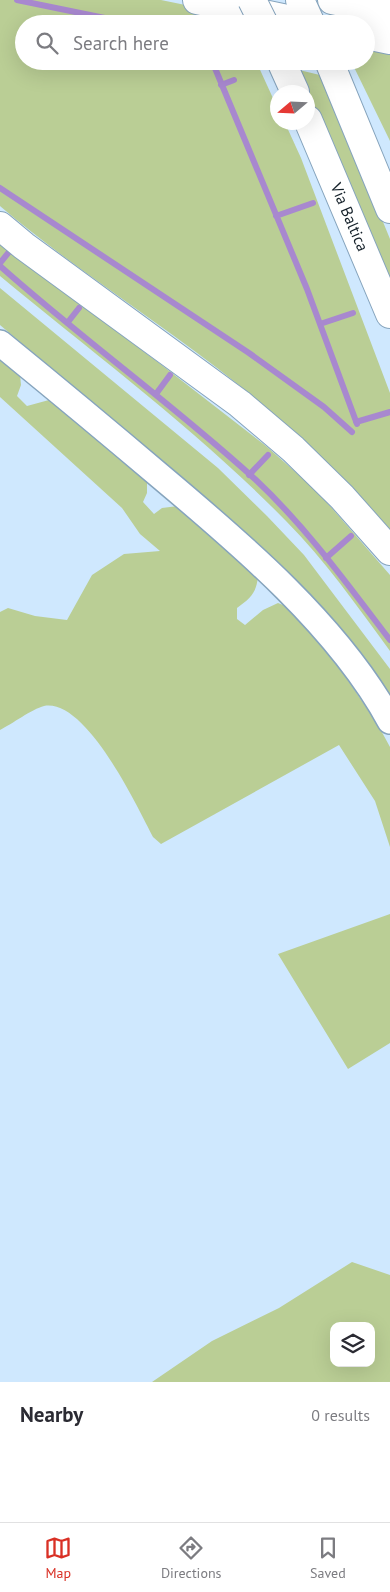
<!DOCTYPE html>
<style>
:root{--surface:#fff;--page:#f7f7f7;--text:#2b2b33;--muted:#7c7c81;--line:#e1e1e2;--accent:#d93025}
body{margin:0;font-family:"PT Sans",sans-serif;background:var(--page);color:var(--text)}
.controls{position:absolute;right:15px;bottom:15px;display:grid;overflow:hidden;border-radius:10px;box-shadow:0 5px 20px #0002}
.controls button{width:45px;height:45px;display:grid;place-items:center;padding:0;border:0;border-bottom:1px solid var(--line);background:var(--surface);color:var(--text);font:25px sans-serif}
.compass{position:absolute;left:270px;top:85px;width:45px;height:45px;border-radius:50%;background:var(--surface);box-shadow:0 5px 20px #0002;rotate:251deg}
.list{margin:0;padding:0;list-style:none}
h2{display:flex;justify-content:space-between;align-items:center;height:65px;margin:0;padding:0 20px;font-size:21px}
h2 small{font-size:16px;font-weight:400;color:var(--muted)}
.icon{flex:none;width:28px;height:28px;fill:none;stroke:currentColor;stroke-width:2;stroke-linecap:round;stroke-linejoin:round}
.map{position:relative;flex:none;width:390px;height:1382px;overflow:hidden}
.search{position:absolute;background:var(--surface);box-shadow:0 5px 20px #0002;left:15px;right:15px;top:15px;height:55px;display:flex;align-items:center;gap:12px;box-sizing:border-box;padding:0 18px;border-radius:28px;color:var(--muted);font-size:19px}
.sheet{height:140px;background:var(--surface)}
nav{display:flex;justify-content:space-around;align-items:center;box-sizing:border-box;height:70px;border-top:1px solid var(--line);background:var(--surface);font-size:14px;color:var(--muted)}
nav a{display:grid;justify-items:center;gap:2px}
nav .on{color:var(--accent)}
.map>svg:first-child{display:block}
</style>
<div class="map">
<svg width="390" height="1382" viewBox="0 0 390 1382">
<rect width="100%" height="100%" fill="#cfe8fe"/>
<!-- green -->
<path fill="#bace95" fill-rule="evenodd" d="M 0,0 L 161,0 L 234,15 L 238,24 L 24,24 L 24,61 L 256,61 L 277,107 L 278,122 L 285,123 L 301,158 L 390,393 L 390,530 C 342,478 294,430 240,386 C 162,323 76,271 0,206 Z
M 326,8 L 390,21 L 390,35 L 366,24 L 333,23 Z
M 366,45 L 390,50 L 390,141 L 351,61 L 366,61 Z
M 299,70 L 320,75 L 381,217 L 390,239 L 390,283 Z
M 0,244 L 159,363 L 266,446 L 317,491 L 390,575 L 390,651 C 357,606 325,560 286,521 C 198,431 98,357 0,276 Z
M 0,288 L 218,468 L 267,516 L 304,555 L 390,669 L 390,701 L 134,439 L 0,325 Z
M 0,358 L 20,374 L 21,385 L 17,396 L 27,406 L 49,400 L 147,482 L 147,493 L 143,502 L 154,514 L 162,508 L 178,506 L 258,575 C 257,592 251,598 237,608 L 237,619 L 245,625 L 263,610 L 278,603 L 288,607 L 337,664 L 378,725 L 390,747 L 390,847 L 375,801 L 339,745 L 161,844 L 153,837 C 137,806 86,698 44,706 C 32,709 12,724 0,730 L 0,612 L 8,608 L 35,616 L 67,620 L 92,575 L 124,554 L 160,551 L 140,534 L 122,508 L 0,397 Z
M 390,914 L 390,1043 L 348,1069 L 278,954 Z
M 352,1262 L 390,1275 L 390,1382 L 152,1382 L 212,1341 L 279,1308 ZM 334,1326 L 371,1326 L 371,1363 L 334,1363 Z"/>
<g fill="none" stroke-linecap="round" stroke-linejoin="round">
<!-- stream -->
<path stroke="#a888cf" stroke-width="6" d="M 17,0 L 134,24
M 212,61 L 307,289 L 357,424
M 221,85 L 234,80
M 0,188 L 249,353 L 324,407 L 352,432
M 276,216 L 313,203
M 0,263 L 9,252
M 0,266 C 83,340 174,405 256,480 C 307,528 348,585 390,640
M 68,322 L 79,308
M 320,324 L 353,313
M 156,394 L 170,375
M 356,422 L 390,412
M 249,475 L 268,455
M 326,558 L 351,536"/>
<defs>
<path id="minor" d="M 0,343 C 54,387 107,431 160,476 C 241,544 339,627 390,721"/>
<path id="major" d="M 197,0 L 311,24
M 332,0 L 390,12
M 366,35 L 390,40"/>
<path id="highway" d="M 300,0 L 311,24
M 281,61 L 295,92
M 329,61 L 390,209
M 308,120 L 390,314
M 0,226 L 24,246 L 240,404 L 293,449 L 342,497 L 390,551"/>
</defs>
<!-- minor casing -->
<use href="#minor" stroke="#86a4bd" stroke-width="28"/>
<!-- major casing -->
<use href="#major" stroke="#86a4bd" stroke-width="30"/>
<!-- highway casing -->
<use href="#highway" stroke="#86a4bd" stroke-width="30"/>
<!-- minor -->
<use href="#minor" stroke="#fff" stroke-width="25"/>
<!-- major -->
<use href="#major" stroke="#fff" stroke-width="28"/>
<!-- highway -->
<use href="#highway" stroke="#fff" stroke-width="28"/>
<defs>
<path id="highway-bridge" d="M 252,0 L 264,24"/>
</defs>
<!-- highway-bridge casing -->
<use href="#highway-bridge" stroke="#86a4bd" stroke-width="30" stroke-linecap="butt"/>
<!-- highway-bridge -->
<use href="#highway-bridge" stroke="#fff" stroke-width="28"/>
</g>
<g text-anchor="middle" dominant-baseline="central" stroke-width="4" stroke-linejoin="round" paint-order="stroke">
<!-- street labels -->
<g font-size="16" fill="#142029" stroke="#fff">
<text transform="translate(350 217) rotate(67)">Via Baltica</text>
</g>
</g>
</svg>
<div class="controls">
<button><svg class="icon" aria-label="layers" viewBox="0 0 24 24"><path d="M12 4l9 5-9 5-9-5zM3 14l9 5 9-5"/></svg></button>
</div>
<svg class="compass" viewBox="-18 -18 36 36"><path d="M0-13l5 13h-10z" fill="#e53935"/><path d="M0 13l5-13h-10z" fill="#7c7c81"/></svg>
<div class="search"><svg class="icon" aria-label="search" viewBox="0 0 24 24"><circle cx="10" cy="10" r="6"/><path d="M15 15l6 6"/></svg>Search here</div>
</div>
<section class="sheet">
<h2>Nearby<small>0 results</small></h2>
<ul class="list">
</ul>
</section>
<nav>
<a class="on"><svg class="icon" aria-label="map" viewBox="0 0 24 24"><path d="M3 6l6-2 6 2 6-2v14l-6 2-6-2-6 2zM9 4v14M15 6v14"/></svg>Map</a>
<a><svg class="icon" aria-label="directions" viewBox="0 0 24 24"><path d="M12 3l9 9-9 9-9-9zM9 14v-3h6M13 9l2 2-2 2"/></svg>Directions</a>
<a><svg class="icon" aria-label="saved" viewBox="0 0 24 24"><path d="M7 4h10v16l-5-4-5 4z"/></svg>Saved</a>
</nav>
